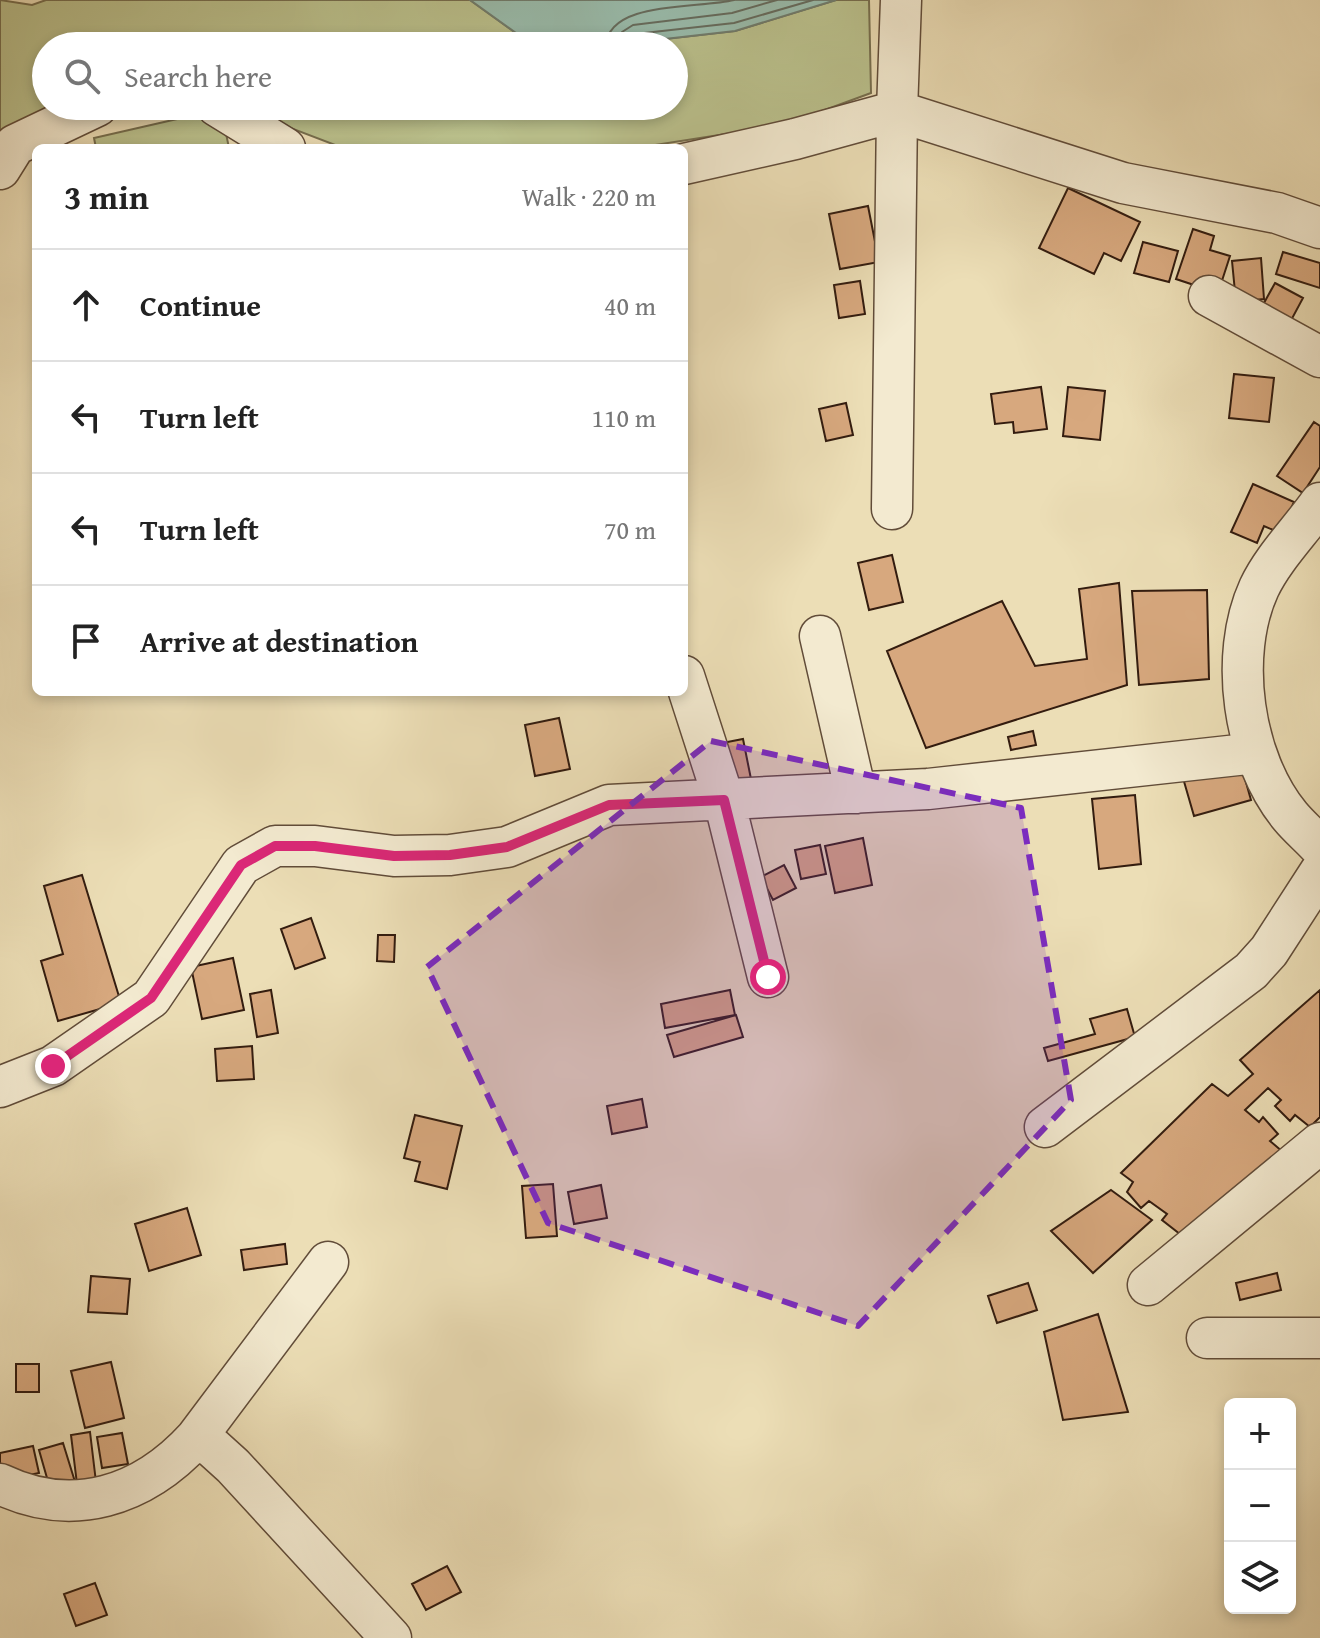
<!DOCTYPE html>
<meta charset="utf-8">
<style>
:root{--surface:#fff;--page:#f2f2f2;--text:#222;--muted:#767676;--line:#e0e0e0}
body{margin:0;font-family:"Gentium Book Plus",serif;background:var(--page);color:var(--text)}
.controls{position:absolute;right:24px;bottom:24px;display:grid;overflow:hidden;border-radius:12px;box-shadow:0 4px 12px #0003}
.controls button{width:72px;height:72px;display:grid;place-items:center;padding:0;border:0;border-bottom:2px solid var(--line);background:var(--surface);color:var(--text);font:40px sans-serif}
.stop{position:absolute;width:24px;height:24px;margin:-18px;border:6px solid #db2777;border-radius:50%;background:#fff}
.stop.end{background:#db2777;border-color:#fff;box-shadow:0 2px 8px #0008}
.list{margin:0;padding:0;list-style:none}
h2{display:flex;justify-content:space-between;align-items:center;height:104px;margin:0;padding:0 32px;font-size:34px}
h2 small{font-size:26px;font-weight:400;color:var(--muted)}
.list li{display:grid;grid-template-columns:52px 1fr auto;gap:24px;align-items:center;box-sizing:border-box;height:112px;padding:0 32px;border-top:2px solid var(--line)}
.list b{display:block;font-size:30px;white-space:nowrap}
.list em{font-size:26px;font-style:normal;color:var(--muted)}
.icon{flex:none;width:44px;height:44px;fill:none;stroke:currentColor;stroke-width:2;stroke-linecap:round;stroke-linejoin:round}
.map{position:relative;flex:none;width:1320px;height:1638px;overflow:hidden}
.search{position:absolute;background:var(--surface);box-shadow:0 4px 12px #0003;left:32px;top:32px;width:656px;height:88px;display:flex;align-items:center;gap:20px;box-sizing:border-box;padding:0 28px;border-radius:44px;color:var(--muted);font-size:30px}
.panel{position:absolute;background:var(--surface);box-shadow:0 4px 12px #0003;left:32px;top:144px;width:656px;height:552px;border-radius:12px}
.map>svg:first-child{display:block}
</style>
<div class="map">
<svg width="1320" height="1638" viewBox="0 0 1320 1638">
<rect width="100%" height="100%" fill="#ecdeb6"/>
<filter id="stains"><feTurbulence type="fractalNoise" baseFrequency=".0025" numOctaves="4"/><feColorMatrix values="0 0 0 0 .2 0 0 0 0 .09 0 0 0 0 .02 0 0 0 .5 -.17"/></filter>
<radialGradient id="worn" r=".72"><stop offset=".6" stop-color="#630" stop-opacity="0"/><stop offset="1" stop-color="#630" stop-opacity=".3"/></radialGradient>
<!-- green -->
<path fill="#bac08c" stroke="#766e4e" stroke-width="2" d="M 0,0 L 32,5 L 46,0 L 470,0 L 534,46 L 46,46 L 46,106 L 70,106 L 0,133 Z
M 836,0 L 869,0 L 871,93 L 784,125 L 636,148 L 343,148 L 233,106 L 674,106 L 674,46 L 603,46 L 735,31 Z
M 221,109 L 229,148 L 96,148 L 94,138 Z"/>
<!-- water -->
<path fill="#99bcac" stroke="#707c6d" stroke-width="2" d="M 470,0 L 836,0 L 735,31 L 603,46 L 534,46 Z"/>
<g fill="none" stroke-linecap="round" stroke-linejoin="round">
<!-- shore -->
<path stroke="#666c5e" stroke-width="2" d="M 606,46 C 608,0 698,9 734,0
M 618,46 L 622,32 L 633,25 L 732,13 L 777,0
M 628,46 L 635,34 L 734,23 L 813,0"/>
</g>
<!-- building -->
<path fill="#d7a87e" stroke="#331c0f" stroke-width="2" d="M 1068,188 L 1140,222 L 1121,261 L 1104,253 L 1094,274 L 1039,248 Z
M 868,206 L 879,262 L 840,269 L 829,214 Z
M 1193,229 L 1214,236 L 1210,250 L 1230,256 L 1218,293 L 1176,279 Z
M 1143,242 L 1178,251 L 1169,282 L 1134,273 Z
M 1283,252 L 1320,263 L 1320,288 L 1276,274 Z
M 1261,258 L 1264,299 L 1236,302 L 1232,261 Z
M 860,281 L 865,314 L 839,318 L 834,285 Z
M 1275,283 L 1303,298 L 1288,326 L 1259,312 Z
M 1234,374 L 1274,378 L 1269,422 L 1229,418 Z
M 1041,387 L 1047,429 L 1014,433 L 1013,422 L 995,424 L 991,394 Z
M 1068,387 L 1105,391 L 1100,440 L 1063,436 Z
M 846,403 L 853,435 L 826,441 L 819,409 Z
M 1314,422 L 1320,426 L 1320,467 L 1303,493 L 1277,476 Z
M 1253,484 L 1294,502 L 1280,533 L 1264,526 L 1257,543 L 1231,532 Z
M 892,555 L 903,602 L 869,610 L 858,563 Z
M 1119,583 L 1127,685 L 926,748 L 887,651 L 1002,601 L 1035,666 L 1087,659 L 1079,589 Z
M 1207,590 L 1209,679 L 1139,685 L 1132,591 Z
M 559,718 L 570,769 L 535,776 L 525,725 Z
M 1033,731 L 1036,745 L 1011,750 L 1008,737 Z
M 743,739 L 753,789 L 728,794 L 717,744 Z
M 1240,761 L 1251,800 L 1194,816 L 1183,778 Z
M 1135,795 L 1141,864 L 1099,869 L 1092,799 Z
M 863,838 L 872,885 L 835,893 L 825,846 Z
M 820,845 L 826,874 L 801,879 L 795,850 Z
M 784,865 L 796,888 L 773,900 L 761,877 Z
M 82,875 L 121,1003 L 58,1021 L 41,961 L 63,954 L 44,886 Z
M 311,918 L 325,958 L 295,969 L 281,929 Z
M 378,935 L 395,935 L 394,962 L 377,961 Z
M 233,958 L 244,1010 L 202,1019 L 191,967 Z
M 271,990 L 278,1033 L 257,1037 L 250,994 Z
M 730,990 L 735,1015 L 665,1028 L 661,1004 Z
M 1320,990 L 1320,1117 L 1310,1127 L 1295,1115 L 1290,1121 L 1275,1106 L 1281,1100 L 1268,1088 L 1245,1110 L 1259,1122 L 1263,1117 L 1278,1134 L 1270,1141 L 1283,1152 L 1185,1238 L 1162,1220 L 1167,1214 L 1149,1201 L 1141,1208 L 1127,1192 L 1133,1182 L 1121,1173 L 1212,1084 L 1228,1096 L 1253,1074 L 1240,1060 Z
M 1127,1009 L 1135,1037 L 1048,1061 L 1044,1048 L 1095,1034 L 1090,1019 Z
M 736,1015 L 743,1037 L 674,1057 L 667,1035 Z
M 252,1046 L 254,1079 L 217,1081 L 215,1049 Z
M 642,1099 L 647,1127 L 612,1134 L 607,1106 Z
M 415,1115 L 462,1126 L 447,1189 L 415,1181 L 420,1162 L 404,1158 Z
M 553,1184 L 557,1236 L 526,1238 L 522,1186 Z
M 601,1185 L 607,1218 L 574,1224 L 568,1192 Z
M 1111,1190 L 1152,1220 L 1093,1273 L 1051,1231 Z
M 187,1208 L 201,1255 L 149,1271 L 135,1224 Z
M 285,1244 L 287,1264 L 244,1270 L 241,1250 Z
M 1277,1273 L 1281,1290 L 1240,1300 L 1236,1283 Z
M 91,1276 L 130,1279 L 127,1314 L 88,1312 Z
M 1028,1283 L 1037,1310 L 997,1323 L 988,1296 Z
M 1098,1314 L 1128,1412 L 1063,1420 L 1044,1332 Z
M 111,1362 L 124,1418 L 85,1428 L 71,1371 Z
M 16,1364 L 39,1364 L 39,1392 L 16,1392 Z
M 90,1432 L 96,1482 L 77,1484 L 71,1435 Z
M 122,1433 L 128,1464 L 102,1468 L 97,1437 Z
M 63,1443 L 76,1485 L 51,1492 L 39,1450 Z
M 33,1446 L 39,1473 L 0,1481 L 0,1453 Z
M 447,1566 L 461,1592 L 426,1610 L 412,1584 Z
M 95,1583 L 107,1615 L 76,1626 L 64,1594 Z"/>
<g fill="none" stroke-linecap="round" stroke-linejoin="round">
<defs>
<path id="minor" d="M 901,0 L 897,111 L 1123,183 L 1277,213 L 1320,228
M 217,106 L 285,148
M 684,164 L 795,139 L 897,111 L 892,509
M 0,169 L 15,145 L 97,106
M 1209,296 L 1320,357
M 1320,503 C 1301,530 1273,558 1259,588 C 1228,656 1243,759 1290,816 C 1299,827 1310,836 1320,847
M 820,636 L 856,793
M 684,676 L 724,800 L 768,977
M 0,1087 L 53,1066 L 151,998 L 241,865 L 275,846 L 315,846 L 394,856 L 450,855 L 507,847 L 609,805 L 928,789 L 1256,753
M 1045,1127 L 1251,971 L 1269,951 L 1320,872
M 1148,1285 L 1320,1143
M 1207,1338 L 1320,1338
M 196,1438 L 328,1262
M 0,1484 C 73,1519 143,1496 196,1438 L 212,1447 L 233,1466 L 391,1638"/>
</defs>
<!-- minor casing -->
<use href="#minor" stroke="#614c39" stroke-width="43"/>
<!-- minor -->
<use href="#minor" stroke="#f3ead0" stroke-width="40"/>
</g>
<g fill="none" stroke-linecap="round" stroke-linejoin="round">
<!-- route -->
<path stroke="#db2777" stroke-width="10" d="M 53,1066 L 151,998 L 241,865 L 275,846 L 315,846 L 394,856 L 450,855 L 507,847 L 609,805 L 724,800 L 768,977"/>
</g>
<!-- marked area -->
<path fill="#7b2cbf" fill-opacity="0.2" stroke="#7b2cbf" stroke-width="6" stroke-dasharray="16 10" stroke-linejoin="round" d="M 711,741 L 1021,808 L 1071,1100 L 858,1326 L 548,1223 L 427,967 Z"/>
<rect width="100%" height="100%" filter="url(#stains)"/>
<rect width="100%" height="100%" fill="url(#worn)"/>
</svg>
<div class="controls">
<button>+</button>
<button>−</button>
<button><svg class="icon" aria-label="layers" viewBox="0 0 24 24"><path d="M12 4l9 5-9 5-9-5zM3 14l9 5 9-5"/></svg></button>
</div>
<div class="stop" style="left:768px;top:977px"></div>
<div class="stop end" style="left:53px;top:1066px"></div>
<div class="search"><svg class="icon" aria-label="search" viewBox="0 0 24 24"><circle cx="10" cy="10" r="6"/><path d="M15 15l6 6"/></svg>Search here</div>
<section class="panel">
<h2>3 min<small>Walk · 220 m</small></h2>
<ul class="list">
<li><svg class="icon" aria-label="ahead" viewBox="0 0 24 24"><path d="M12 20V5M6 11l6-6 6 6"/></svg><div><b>Continue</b></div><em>40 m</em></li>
<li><svg class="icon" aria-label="left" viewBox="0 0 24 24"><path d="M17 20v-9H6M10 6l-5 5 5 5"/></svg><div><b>Turn left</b></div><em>110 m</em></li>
<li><svg class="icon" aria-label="left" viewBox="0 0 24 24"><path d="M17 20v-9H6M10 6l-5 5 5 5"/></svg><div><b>Turn left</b></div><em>70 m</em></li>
<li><svg class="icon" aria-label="arrive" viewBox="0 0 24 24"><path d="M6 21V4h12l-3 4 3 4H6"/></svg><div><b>Arrive at destination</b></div></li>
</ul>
</section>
</div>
